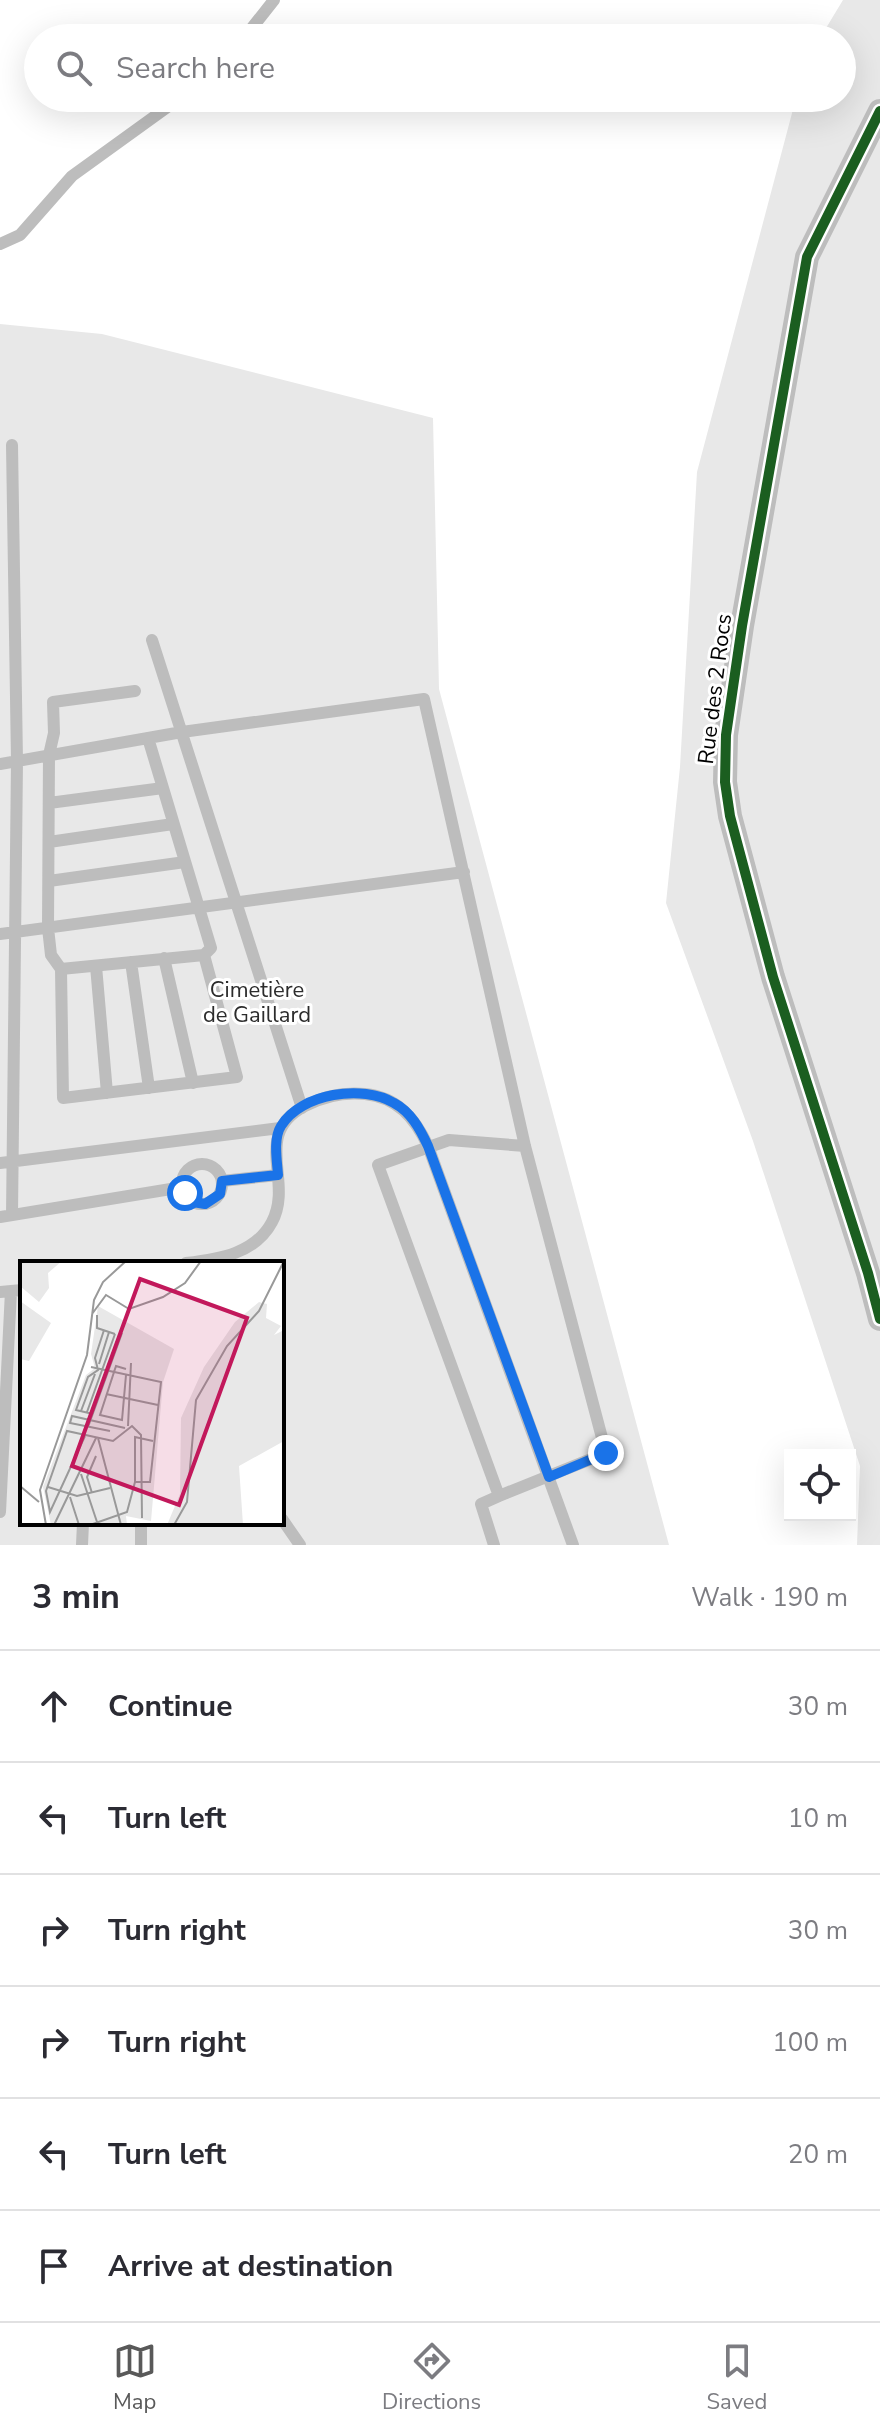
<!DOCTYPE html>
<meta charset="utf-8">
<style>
:root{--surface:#fff;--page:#f7f7f7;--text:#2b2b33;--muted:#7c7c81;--line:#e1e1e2;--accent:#595959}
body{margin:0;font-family:"Nunito Sans",sans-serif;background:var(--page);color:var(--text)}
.controls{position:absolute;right:24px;bottom:24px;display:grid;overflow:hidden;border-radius:0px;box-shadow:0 8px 32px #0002}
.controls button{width:72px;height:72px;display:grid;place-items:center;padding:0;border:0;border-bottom:2px solid var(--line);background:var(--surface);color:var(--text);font:40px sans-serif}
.stop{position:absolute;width:24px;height:24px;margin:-18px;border:6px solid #1a73e8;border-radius:50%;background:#fff}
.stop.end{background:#1a73e8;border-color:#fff;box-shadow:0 2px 8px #0008}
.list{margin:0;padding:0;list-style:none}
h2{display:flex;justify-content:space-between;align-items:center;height:104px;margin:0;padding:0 32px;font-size:34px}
h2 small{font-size:26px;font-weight:400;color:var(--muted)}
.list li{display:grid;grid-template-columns:52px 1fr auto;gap:24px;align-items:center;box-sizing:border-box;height:112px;padding:0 32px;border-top:2px solid var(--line)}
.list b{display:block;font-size:30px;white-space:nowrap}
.list em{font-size:26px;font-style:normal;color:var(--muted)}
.icon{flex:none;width:44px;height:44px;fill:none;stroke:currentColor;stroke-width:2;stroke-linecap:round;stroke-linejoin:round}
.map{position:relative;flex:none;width:880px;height:1545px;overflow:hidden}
.search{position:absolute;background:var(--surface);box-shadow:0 8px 32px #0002;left:24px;right:24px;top:24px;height:88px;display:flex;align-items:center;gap:20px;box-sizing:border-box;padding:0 28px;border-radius:44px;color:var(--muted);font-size:30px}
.sheet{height:776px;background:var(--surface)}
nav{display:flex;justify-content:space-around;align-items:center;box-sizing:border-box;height:112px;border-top:2px solid var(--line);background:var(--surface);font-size:22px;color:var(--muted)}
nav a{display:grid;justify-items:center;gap:4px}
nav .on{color:var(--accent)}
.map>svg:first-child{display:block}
</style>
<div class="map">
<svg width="880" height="1545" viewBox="0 0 880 1545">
<rect width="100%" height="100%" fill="#fff"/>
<!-- green -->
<path fill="#e8e8e8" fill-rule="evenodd" d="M 843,0 L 880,0 L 880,1545 L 857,1545 L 860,1466 L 753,1141 L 666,903 L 680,767 L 697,472 L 796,98 L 842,98 L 842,38 L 820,38 Z
M 0,324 L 102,334 L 433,418 L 439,689 L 669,1545 L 0,1545 ZM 22,1263 L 282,1263 L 282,1523 L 22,1523 Z"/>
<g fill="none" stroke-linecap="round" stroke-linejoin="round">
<!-- service -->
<path stroke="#bdbdbd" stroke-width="12" d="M 244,38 L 274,0
M 0,244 L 20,235 L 72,176 L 180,98
M 152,640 L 302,1108
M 135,691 L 53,702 L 54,733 L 49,755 L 48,928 L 51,955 L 61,969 L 63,1098 L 237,1077 L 204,955 L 211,948 L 148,738
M 0,764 L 182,732 L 424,699 L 525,1146 L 606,1453 L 499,1496 L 378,1165 L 449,1140 L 525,1146
M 49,803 L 163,788
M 49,842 L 173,824
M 49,881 L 185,862
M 0,934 L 464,872
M 164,958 L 193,1083
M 131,962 L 149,1088
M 96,966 L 107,1093
M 61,969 L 204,955
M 0,1163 L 280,1128
M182 1184a20 20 0 1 1 40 0a20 20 0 1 1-40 0Z
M 222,1181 L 278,1175
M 12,1215 L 17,761 L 12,445
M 0,1217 L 183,1187
M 186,1263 C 219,1259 255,1254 272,1222 C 294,1181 251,1134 305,1106 C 324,1096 344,1092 365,1094 C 397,1097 415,1118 428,1146 L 573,1545
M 0,1292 L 22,1290
M 0,1512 L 11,1291
M 282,1519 L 300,1545
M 82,1545 L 83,1523
M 141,1545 L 141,1523
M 494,1545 L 481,1504 L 499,1496"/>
<!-- minor -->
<path stroke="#bdbdbd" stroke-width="24" d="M 880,111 L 807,257 L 742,626 L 726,735 L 725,782 L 730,816 L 773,977 L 868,1273 L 880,1319"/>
<defs>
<path id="cycleway" d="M 880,111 L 807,257 L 742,626 L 726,735 L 725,782 L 730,816 L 773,977 L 868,1273 L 880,1319"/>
</defs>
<!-- cycleway casing -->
<use href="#cycleway" stroke="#fff" stroke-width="15"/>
<!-- cycleway -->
<use href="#cycleway" stroke="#1b5e20" stroke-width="10"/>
</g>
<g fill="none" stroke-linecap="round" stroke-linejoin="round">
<!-- route -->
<path stroke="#1a73e8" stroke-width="10" d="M 185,1193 L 193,1202 L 205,1204 L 220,1194 L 222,1181 L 278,1175 C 277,1160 273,1139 281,1126 C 301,1093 363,1084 394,1103 C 411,1112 420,1129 428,1146 L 549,1477 L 606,1453"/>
</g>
<g text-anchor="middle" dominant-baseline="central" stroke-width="6" stroke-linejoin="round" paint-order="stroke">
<!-- street labels -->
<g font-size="22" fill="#000" stroke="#fff">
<text transform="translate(715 689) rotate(-83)">Rue des 2 Rocs</text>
</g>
<!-- park labels -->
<g font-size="22" fill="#2c2c2c" stroke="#fff">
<text x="257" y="990">Cimetière<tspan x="257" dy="25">de Gaillard</tspan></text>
</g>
</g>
<!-- overview -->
<g transform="translate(20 1261)">
<rect width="264" height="264" fill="#fff"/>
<path d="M 0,0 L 42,0 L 28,12 L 29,27 L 19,41 L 0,25 ZM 0,40 L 31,62 L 9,100 L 0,98 ZM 239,41 L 247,43 L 246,57 L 261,65 L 254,74 L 264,69 L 264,180 L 219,205 L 223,264 L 147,264 L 160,233 L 161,157 L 184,106 L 215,61 ZM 78,45 L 154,88 L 143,121 L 131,260 L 106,255 L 107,264 L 31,264 L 23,226 L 66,114 L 75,107 L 71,93 Z" fill="#e8e8e8"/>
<path fill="none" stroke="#999" stroke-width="2" d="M 72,53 L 86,34 L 109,48 L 143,36 L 165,22 L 181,0M 77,54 L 77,67 L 95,73M 79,103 L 89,71M 71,106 L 141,121 L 130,221 L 115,221 L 115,176 L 133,180M 106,114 L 102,159 L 80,154 L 96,105 L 106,108M 86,133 L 138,144M 61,150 L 75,113M 67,151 L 95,73M 73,153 L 56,149 L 68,116 L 78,109 L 75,97 L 84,69M 108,165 L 111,102M 68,166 L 102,72M 90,170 L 50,162 L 52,155 L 105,167M 65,175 L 30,251 L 26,230 L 47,170 L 93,180 L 112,165 L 121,174 L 122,257M 78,177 L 101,264M 61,213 L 77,261M 0,225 L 19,241M 28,226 L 57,235 L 90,227M 72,232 L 67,216 L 76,195M 50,236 L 59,264M 26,264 L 20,229 L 67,94 L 74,39 L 83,21 L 106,0M 34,264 L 76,177M 70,264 L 107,251 L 115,221M 154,264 L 167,241 L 176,139 L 207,85 L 239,50 L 264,0"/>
<path fill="#c2185b" fill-opacity="0.15" stroke="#c2185b" stroke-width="4" d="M 120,18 L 227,57 L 159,244 L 52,205 Z"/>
<rect width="264" height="264" fill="none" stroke="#000" stroke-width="4"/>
</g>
</svg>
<div class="controls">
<button><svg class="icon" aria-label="locate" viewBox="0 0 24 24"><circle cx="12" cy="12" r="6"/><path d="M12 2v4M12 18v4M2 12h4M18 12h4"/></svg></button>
</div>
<div class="stop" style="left:185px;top:1193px"></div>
<div class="stop end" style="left:606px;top:1453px"></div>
<div class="search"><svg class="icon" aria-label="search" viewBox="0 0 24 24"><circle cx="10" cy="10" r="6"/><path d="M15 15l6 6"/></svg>Search here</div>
</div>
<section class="sheet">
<h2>3 min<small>Walk · 190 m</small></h2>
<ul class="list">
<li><svg class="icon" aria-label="ahead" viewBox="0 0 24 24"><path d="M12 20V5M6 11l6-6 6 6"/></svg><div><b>Continue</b></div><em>30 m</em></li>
<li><svg class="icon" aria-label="left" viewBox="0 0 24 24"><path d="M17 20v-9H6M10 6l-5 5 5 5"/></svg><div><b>Turn left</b></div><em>10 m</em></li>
<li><svg class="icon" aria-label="right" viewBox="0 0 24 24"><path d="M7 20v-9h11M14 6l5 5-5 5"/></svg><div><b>Turn right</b></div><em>30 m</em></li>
<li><svg class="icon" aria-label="right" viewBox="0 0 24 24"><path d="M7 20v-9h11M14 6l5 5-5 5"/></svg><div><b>Turn right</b></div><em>100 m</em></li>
<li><svg class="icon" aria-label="left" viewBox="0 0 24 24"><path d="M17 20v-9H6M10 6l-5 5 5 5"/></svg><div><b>Turn left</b></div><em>20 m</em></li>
<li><svg class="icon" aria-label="arrive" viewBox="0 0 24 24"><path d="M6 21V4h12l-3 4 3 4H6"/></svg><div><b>Arrive at destination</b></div></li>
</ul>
</section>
<nav>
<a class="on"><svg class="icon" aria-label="map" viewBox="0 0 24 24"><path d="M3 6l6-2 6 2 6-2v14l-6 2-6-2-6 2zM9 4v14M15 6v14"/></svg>Map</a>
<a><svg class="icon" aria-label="directions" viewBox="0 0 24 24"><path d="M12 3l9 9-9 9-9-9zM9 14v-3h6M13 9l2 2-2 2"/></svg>Directions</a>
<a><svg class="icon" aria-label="saved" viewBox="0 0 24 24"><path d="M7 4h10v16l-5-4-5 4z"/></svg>Saved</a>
</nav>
